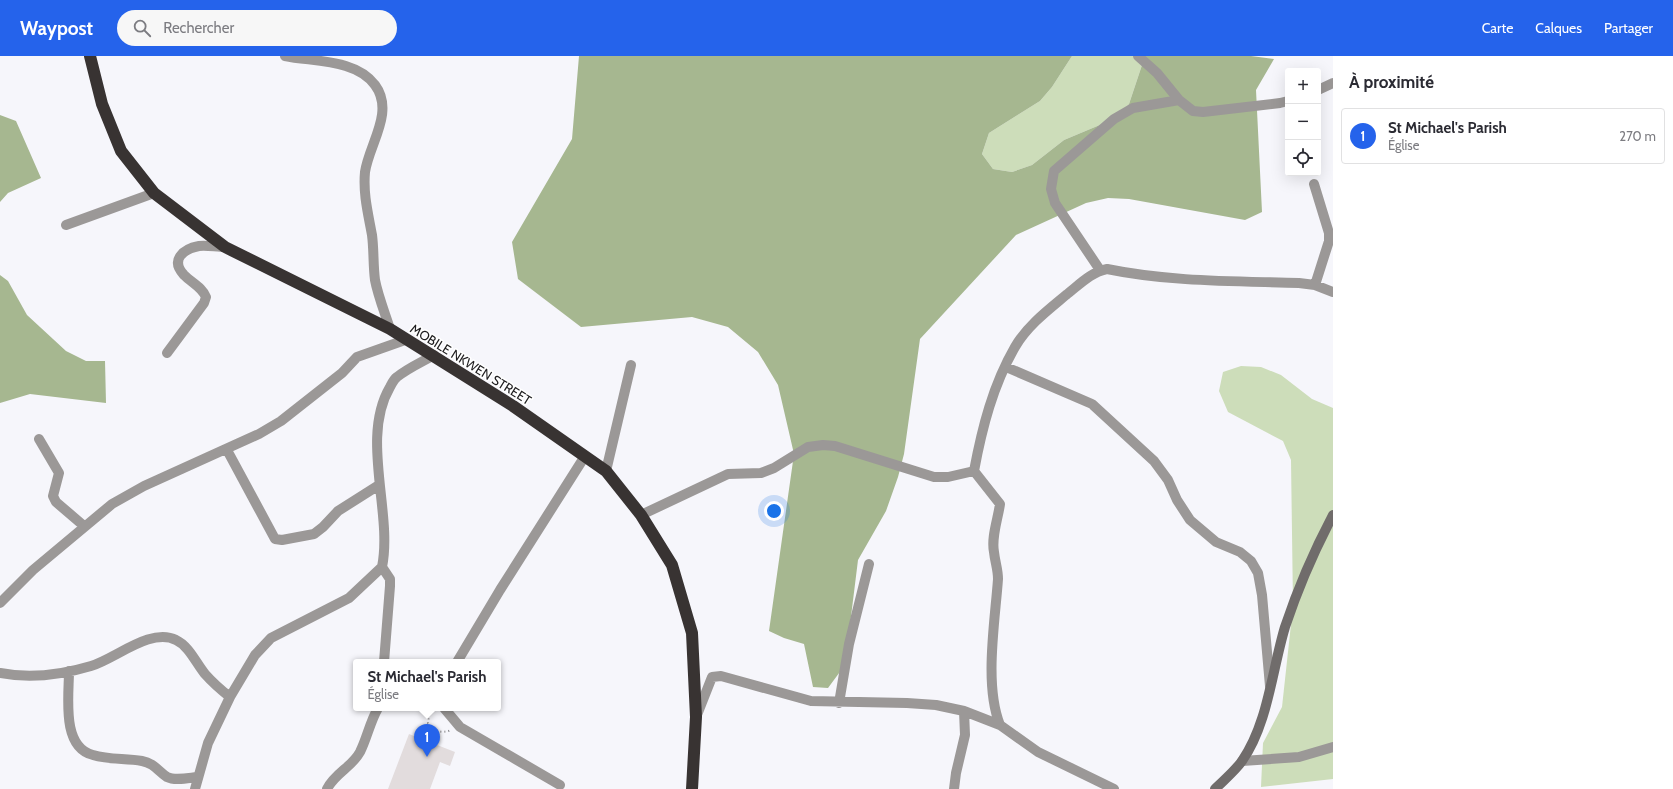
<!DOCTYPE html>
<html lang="fr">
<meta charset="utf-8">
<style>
:root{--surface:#fff;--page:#f7f7f7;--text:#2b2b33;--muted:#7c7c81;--line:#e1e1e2;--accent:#2563eb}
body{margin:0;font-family:Cabin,sans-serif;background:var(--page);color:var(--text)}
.controls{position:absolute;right:12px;top:12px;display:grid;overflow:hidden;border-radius:4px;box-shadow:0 4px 16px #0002}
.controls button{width:36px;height:36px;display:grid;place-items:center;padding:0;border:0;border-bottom:1px solid var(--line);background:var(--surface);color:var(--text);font:20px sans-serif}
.you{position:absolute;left:774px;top:455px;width:14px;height:14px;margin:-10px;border:3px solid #fff;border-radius:50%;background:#1a73e8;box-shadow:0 0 0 6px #1a73e833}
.badge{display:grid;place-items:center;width:26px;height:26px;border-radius:50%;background:var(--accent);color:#fff;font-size:13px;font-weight:700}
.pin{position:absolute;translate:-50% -33px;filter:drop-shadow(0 1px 2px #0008)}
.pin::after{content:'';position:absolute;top:21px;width:14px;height:12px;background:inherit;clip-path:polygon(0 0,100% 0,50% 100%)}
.popup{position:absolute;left:353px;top:603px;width:148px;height:52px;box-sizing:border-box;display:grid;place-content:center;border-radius:4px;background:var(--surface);filter:drop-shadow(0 1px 3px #0005);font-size:13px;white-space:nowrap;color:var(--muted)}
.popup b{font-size:15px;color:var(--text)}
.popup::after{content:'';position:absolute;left:50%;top:100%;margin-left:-8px;border:8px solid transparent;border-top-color:var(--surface)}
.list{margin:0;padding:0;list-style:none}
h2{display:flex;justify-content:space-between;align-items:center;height:52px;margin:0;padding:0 16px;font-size:17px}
h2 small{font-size:13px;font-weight:400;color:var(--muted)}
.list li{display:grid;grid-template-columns:26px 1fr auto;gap:12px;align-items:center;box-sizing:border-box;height:56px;margin:0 8px 8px;padding:0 8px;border:1px solid var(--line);border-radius:4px}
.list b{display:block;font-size:15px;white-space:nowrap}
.list p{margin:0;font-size:13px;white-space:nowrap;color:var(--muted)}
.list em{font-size:13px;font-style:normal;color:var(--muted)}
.icon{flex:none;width:22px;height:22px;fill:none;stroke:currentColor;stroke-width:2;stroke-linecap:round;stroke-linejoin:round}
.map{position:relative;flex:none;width:1333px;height:733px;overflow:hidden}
header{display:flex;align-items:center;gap:24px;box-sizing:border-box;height:56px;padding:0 20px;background:var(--accent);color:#fff}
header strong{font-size:19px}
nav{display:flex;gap:22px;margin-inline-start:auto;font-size:14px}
.search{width:280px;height:36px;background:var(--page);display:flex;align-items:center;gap:10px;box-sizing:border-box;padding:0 14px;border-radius:22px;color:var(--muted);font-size:15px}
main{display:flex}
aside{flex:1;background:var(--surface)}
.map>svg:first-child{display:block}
</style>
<header>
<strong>Waypost</strong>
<div class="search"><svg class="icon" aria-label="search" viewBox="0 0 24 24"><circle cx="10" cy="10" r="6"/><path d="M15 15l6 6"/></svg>Rechercher</div>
<nav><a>Carte</a><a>Calques</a><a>Partager</a></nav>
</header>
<main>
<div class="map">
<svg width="1333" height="733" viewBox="0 0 1333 733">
<rect width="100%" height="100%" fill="#f6f6fb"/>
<!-- green -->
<path fill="#cdddba" d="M 1072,0 L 1145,0 L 1129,48 L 1114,63 L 1064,84 L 1032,109 L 1012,116 L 993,113 L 982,98 L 989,77 L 1040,45 L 1052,31 Z
M 1241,310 L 1261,311 L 1281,319 L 1312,343 L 1333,352 L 1333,723 L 1261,731 L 1263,687 L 1282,651 L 1293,550 L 1291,404 L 1283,385 L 1228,356 L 1219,335 L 1223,316 Z"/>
<!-- forest -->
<path fill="#a6b790" d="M 579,0 L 1072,0 L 1052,31 L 1040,45 L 989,77 L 982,98 L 993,113 L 1012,116 L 1032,109 L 1064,84 L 1114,63 L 1129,48 L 1145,0 L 1251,0 L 1274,3 L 1256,34 L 1262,156 L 1245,164 L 1129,143 L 1108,142 L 1086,147 L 1016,179 L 920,283 L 904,398 L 898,421 L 886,455 L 858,504 L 845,609 L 828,632 L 813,631 L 804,588 L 784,582 L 769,575 L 794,398 L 778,329 L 758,296 L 728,271 L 692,261 L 581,271 L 518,223 L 512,186 L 572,83 Z
M 0,59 L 16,65 L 41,122 L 8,137 L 0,146 Z
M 0,219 L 8,225 L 27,259 L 66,295 L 86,305 L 105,305 L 106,347 L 30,338 L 0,347 Z"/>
<!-- building -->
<path fill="#e2dcdd" d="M 409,678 L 455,696 L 450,710 L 440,706 L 430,733 L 388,733 Z"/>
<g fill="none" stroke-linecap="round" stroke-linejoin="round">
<!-- path -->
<path stroke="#848386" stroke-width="2" stroke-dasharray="1 3" stroke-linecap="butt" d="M 435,653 L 429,659 L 428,667 C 433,675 442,678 451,674"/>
<!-- street -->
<path stroke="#9b9897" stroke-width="10" d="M 285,0 C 314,6 356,3 375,29 C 395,56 369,88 365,116 C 363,138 368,157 372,179 C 374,194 373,209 375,224 C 378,240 385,257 390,273
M 1138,0 L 1157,17 L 1179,44 L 1193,55 L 1203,56 L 1280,47 L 1288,45
M 1318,34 L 1333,27
M 1314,128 L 1329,177 L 1329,185 L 1315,229
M 66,169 L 154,137
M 1100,214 L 1055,147 L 1051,133 L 1054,115 L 1114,63 L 1133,52 L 1179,44
M 167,297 L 204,247 L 206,241 C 202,231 192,227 184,219 C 170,204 183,193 199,190 C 207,189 216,191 225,191
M 1006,311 L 1092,348 L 1154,405 L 1168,424 L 1177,444 L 1190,464 L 1216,486 L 1240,496 L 1251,505 L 1258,517 L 1262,539 L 1270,630
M 39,383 L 59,417 L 53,440 L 56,446 L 84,470
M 227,394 L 275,483 L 282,484 L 314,478 L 323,471 L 338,455 L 379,429
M 606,415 L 631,309
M 974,415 C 982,372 993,329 1015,291 C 1027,270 1048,254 1066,239 C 1079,229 1091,216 1107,213 C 1170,226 1235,225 1299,227 L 1315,229 L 1333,236
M 974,415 L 1000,448 C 998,463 991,481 994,496 C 995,506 998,513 998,523 C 995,566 984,629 1000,669
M 641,459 L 728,418 L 761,417 L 774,412 L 808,391 L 823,389 L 835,390 L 934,421 L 948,421 L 974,415
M 382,511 L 390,523 L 390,530 L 384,606
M 0,547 L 33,514 L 112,448 L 144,430 L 259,378 L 281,365 L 342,317 L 357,301 L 405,284
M 457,606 L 500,534 L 585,400
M 69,615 C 69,640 61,691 93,699 C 109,704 126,702 142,705 C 154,707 158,715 167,721 C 175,725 188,722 197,721
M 0,617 C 30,623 61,619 91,610 C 115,603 151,571 176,584 C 189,590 196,607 205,618 C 213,627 221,634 230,641
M 839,647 L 849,588 L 869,508
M 444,652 L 460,671 L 560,729
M 697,659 L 712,621 L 721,620 L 811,645 L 907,647 L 936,649 L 964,655 L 1000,669 L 1038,696 L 1114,733
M 1242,705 L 1299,701 L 1333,691
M 195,733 L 208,687 L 230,641 L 255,599 L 271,582 L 349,542 L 382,511 C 393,457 360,382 390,331 C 392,327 394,323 397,321 C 408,312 422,306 434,299
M 327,733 C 335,717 352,711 360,696 C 367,682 370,666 378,652
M 954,733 L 956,717 L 965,679 L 964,655"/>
<!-- secondary -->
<path stroke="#706c6b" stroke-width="10" d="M 1215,733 C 1224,724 1235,715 1242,705 C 1268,668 1272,614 1285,571 C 1298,532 1314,495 1333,459"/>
<!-- highway -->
<path stroke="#383332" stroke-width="12" d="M 90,0 L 102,48 L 121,95 L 154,137 L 225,191 L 390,273 L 513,350 L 606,415 L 641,459 L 672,509 L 692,577 L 696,661 L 692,733"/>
</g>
<g text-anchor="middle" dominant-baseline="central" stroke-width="3" stroke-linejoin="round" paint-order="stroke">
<!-- street labels -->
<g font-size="13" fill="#1e1d1f" stroke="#fff">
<text transform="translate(471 308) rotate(32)">MOBILE NKWEN STREET</text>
</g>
</g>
</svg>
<div class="controls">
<button>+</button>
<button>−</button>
<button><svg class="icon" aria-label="locate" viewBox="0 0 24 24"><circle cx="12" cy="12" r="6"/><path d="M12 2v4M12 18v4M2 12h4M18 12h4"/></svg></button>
</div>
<div class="you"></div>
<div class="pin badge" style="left:427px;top:701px">1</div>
<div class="popup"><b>St Michael's Parish</b>Église</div>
</div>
<aside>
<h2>À proximité<small></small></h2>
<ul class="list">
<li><span class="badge">1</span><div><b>St Michael's Parish</b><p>Église</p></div><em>270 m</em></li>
</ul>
</aside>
</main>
